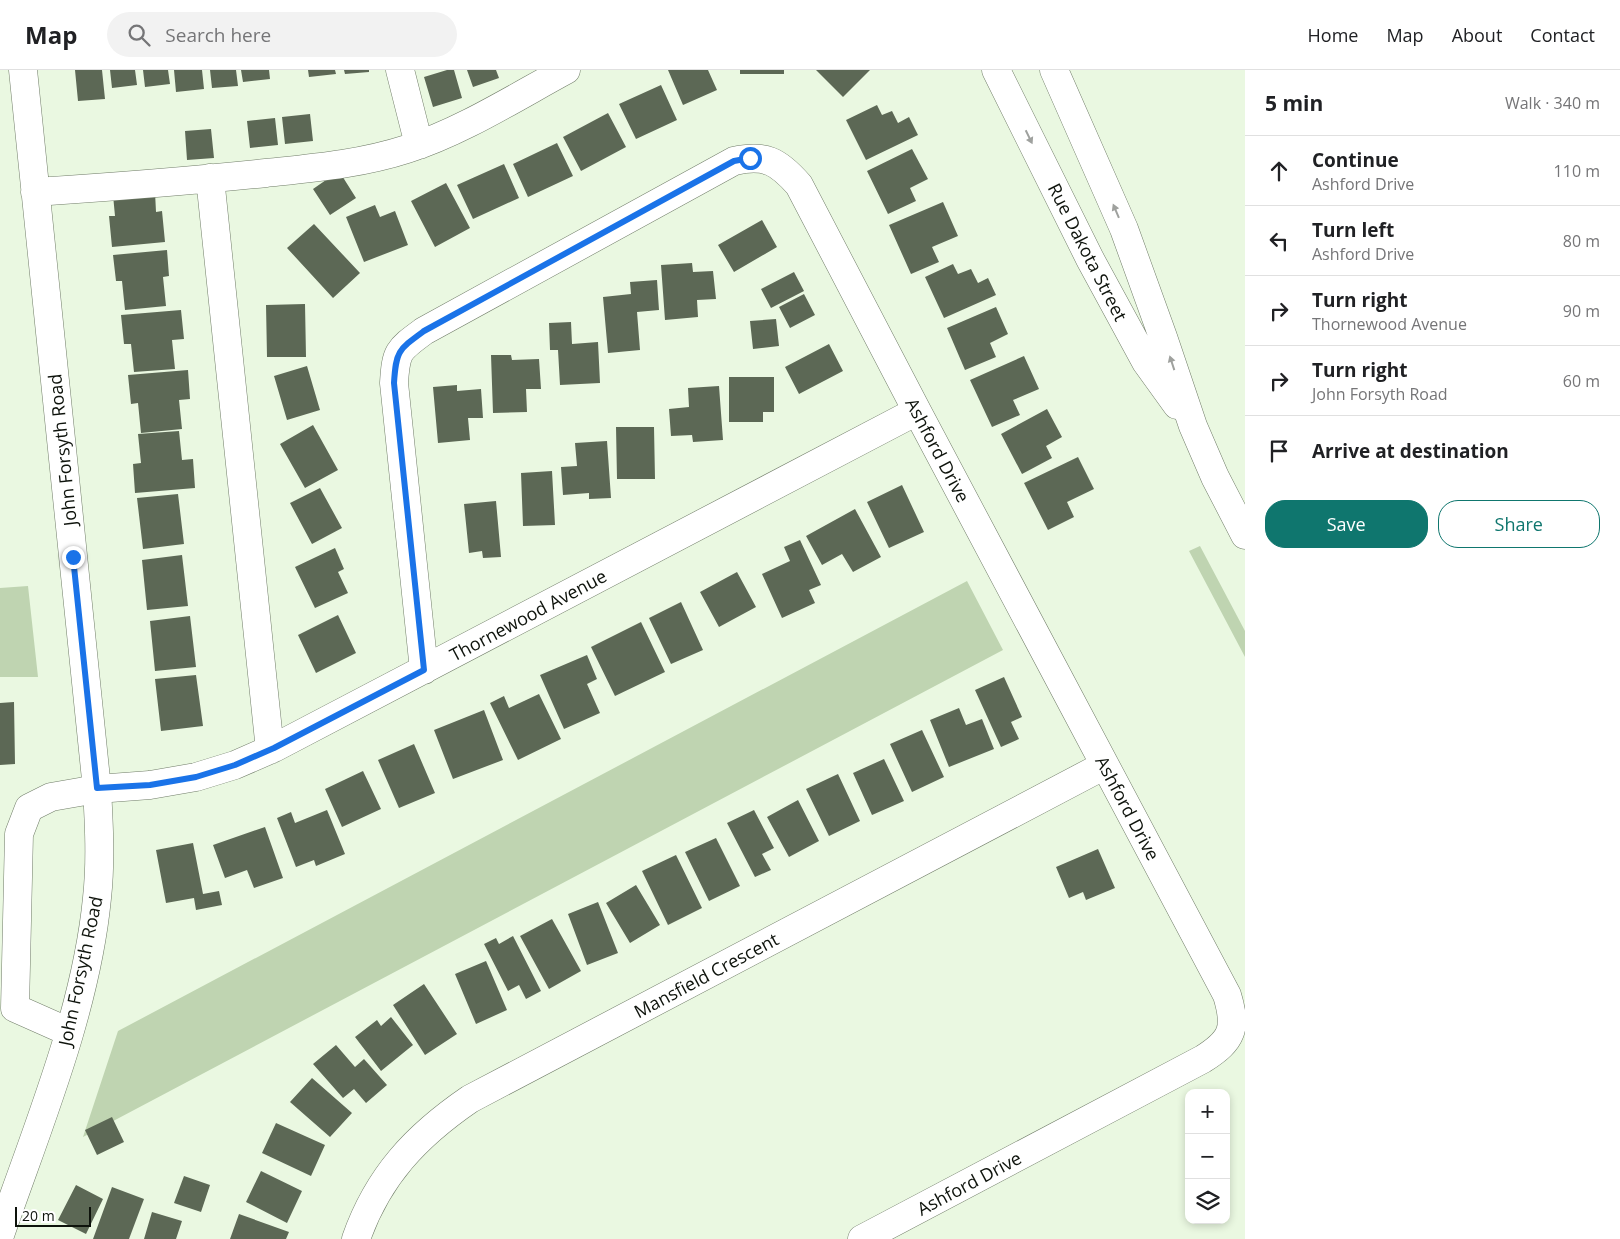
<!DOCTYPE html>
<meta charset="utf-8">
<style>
:root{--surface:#fff;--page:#f2f2f2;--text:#202124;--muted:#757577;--line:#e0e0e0;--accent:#0f766e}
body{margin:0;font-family:"Open Sans",sans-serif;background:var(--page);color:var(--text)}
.controls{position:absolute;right:15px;bottom:15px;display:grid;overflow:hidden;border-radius:10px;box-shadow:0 2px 8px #0003}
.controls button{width:45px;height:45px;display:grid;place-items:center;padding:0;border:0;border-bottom:1px solid var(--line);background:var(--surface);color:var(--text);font:25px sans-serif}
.scale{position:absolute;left:15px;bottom:12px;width:76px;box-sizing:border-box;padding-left:5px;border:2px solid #0e130c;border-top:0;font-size:14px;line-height:18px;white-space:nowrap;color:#0e130c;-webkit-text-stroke:4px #fff;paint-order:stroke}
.stop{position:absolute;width:15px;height:15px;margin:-11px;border:4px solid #1a73e8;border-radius:50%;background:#fff}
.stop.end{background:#1a73e8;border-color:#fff;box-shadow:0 1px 5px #0008}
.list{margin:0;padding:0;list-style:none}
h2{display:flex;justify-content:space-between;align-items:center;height:65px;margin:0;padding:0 20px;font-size:21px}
h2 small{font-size:16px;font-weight:400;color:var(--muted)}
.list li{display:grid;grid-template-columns:32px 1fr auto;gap:15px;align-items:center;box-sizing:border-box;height:70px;padding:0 20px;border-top:1px solid var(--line)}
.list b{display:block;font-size:19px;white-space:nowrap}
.list p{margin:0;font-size:16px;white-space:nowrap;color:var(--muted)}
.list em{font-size:16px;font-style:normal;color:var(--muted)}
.actions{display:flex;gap:10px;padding:15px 20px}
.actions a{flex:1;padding:11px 0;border:1px solid var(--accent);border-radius:20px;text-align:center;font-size:18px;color:var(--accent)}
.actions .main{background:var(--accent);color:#fff}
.icon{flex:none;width:28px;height:28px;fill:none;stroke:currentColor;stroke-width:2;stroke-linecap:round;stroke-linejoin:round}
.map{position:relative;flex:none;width:1245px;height:1169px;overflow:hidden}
header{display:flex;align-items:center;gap:30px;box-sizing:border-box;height:70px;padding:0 25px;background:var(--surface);border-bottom:1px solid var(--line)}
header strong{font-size:24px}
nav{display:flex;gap:28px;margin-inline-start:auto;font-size:18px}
.search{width:350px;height:45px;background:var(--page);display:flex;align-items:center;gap:12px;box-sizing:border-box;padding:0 18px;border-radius:28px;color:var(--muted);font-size:19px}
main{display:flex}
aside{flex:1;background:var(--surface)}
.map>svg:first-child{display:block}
</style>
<header>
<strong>Map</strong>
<div class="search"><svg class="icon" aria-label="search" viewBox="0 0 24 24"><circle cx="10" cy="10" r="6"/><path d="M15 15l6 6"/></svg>Search here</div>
<nav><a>Home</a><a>Map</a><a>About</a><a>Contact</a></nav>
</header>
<main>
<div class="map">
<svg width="1245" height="1169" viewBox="0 0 1245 1169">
<rect width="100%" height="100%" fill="#eaf8e1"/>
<!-- green -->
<path fill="#bfd4b1" d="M 1200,476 L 1245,561 L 1245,587 L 1189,481 Z
M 967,511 L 1003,580 L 83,1067 L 118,961 Z
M 28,516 L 38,607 L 0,607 L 0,518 Z"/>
<!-- building -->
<path fill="#5c6855" d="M 75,0 L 102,0 L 105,29 L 78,31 Z
M 110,0 L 135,0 L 137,15 L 112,18 Z
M 143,0 L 168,0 L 170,14 L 145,17 Z
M 174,0 L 202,0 L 204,19 L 176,22 Z
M 210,0 L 236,0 L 238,16 L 212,18 Z
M 241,0 L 269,0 L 270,9 L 243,12 Z
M 308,0 L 335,0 L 336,4 L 309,7 Z
M 344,0 L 369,0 L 369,2 L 345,4 Z
M 447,0 L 454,0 L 462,28 L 433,37 L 424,7 Z
M 467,0 L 496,0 L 499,8 L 473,17 Z
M 668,0 L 708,0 L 717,20 L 683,35 Z
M 740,0 L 784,0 L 784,4 L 740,4 Z
M 816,0 L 870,0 L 843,27 Z
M 661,15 L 677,50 L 636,69 L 619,34 Z
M 877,35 L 882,45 L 892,41 L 898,53 L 909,47 L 918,65 L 866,90 L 846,50 Z
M 608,43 L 626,77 L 581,101 L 563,67 Z
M 310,44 L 313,71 L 285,74 L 282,47 Z
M 275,48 L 278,75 L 250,78 L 247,51 Z
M 211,59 L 214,88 L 187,90 L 185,61 Z
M 557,73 L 573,106 L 528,127 L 513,94 Z
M 912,79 L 928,109 L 910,118 L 916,131 L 888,144 L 867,101 Z
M 504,94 L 519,128 L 473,149 L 457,115 Z
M 339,101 L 356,128 L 330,145 L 313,119 Z
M 446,113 L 470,158 L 435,177 L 411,131 Z
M 155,122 L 156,142 L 162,141 L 165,172 L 112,177 L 109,146 L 115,146 L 113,125 Z
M 943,132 L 958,166 L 932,177 L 939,192 L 911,204 L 889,155 Z
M 375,135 L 380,147 L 395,141 L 408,175 L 364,192 L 346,147 Z
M 762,150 L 777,177 L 734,202 L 718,175 Z
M 314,154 L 360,203 L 333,228 L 287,178 Z
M 167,180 L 169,206 L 163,207 L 166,236 L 125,240 L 122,211 L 116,211 L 113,185 Z
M 692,193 L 693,202 L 713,201 L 716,229 L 697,230 L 698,247 L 665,250 L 661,195 Z
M 953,194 L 958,204 L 971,199 L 978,213 L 988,208 L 996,225 L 944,248 L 925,207 Z
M 794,202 L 804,221 L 771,238 L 761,219 Z
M 657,210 L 659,240 L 637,242 L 640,280 L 608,283 L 603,227 L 631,224 L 630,212 Z
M 804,224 L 815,245 L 790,258 L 779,237 Z
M 305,234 L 306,287 L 267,287 L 266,235 Z
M 996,237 L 1008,264 L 990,273 L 996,287 L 965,300 L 947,258 Z
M 181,240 L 184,269 L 172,270 L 175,299 L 134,302 L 131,274 L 124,274 L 121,245 Z
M 776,249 L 779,276 L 753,279 L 750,251 Z
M 571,252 L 572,274 L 598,272 L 600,313 L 560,315 L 558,280 L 550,280 L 549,253 Z
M 829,274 L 843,301 L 799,324 L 785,297 Z
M 491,285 L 511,285 L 512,290 L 539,289 L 541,319 L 526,319 L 527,342 L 493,343 Z
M 1024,286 L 1039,319 L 1013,330 L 1020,345 L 992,357 L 970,310 Z
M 307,296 L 320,340 L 287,350 L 274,306 Z
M 188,300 L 190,329 L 179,330 L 182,359 L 141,363 L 138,333 L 131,334 L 128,305 Z
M 729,307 L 774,307 L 774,342 L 763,342 L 763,352 L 729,352 Z
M 457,315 L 457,321 L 481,319 L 483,348 L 468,348 L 470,370 L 438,373 L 433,317 Z
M 719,316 L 723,370 L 693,372 L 692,365 L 671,366 L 669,339 L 689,337 L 688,318 Z
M 1047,339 L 1062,367 L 1046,376 L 1052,388 L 1022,404 L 1001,364 Z
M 313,355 L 338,400 L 305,418 L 280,374 Z
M 616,357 L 654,357 L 655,409 L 617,409 Z
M 179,361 L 182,390 L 193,389 L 195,418 L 135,423 L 133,394 L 141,393 L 138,364 Z
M 607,371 L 611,428 L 589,429 L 589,423 L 563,425 L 561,397 L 577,396 L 575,373 Z
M 1078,387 L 1094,419 L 1067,432 L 1074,447 L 1048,460 L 1024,413 Z
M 552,401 L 555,455 L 523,456 L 521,403 Z
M 902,415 L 924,462 L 889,478 L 867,432 Z
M 320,418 L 342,458 L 312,474 L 290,433 Z
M 178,424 L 184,474 L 143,479 L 137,428 Z
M 496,431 L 501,487 L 483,488 L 482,481 L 469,483 L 464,434 Z
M 855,439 L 881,487 L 853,502 L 842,484 L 822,495 L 806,466 Z
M 800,470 L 821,515 L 809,520 L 815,533 L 782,548 L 762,504 L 790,491 L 784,477 Z
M 335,478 L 344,499 L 338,502 L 348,523 L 315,538 L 295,497 Z
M 182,485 L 188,536 L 147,540 L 142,490 Z
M 737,502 L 756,537 L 719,557 L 700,522 Z
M 681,532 L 703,580 L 671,594 L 649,548 Z
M 338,545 L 356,583 L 316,603 L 298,565 Z
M 190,546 L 196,597 L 155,601 L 150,551 Z
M 641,552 L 665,602 L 615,626 L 591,577 Z
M 587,585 L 597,609 L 587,614 L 600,643 L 564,659 L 540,605 Z
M 196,605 L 203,656 L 161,661 L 155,609 Z
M 1004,607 L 1022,647 L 1011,652 L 1019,669 L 1001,677 L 975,620 Z
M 539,624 L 561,669 L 518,690 L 490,633 L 504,626 L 509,638 Z
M 14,632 L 15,694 L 0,695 L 0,633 Z
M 959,638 L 966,655 L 982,649 L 994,679 L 949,697 L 930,650 Z
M 484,640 L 503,690 L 453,709 L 434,660 Z
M 922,660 L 944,707 L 912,722 L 890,674 Z
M 414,674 L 435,723 L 399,738 L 378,690 Z
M 884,689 L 904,731 L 872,745 L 853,703 Z
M 363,701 L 381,739 L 342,757 L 325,719 Z
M 838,704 L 860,751 L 829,766 L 806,719 Z
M 798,730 L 819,771 L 789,787 L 767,747 Z
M 327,740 L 345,784 L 316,796 L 314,790 L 296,797 L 277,748 L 291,742 L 295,753 Z
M 754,740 L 774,778 L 762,784 L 771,800 L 755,807 L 727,753 Z
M 265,757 L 283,808 L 254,818 L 247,800 L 225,808 L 213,775 Z
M 716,768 L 740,816 L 709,831 L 685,782 Z
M 193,773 L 203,824 L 219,821 L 222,835 L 196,840 L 194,828 L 166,833 L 156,780 Z
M 1098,779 L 1115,818 L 1086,830 L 1083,822 L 1069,828 L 1056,797 Z
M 676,785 L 702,838 L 668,855 L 642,801 Z
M 636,815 L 660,855 L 630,873 L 606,833 Z
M 598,832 L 618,883 L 587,895 L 568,844 Z
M 552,849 L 581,901 L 549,919 L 520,866 Z
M 513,866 L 541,921 L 526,929 L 519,915 L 508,921 L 484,874 L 496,868 L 499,874 Z
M 486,891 L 507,940 L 476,954 L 455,904 Z
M 424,914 L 457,964 L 425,985 L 393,935 Z
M 391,947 L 413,975 L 381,1001 L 355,967 L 377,950 L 381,956 Z
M 336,975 L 355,997 L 364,989 L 387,1015 L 366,1033 L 354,1019 L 343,1028 L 313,994 Z
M 312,1008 L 352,1043 L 330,1067 L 290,1032 Z
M 112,1047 L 124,1072 L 97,1085 L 85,1060 Z
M 276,1053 L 325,1075 L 311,1106 L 262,1083 Z
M 261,1101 L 302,1121 L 287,1153 L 246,1132 Z
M 184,1106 L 210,1115 L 201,1142 L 174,1133 Z
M 76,1115 L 103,1129 L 86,1164 L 58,1150 Z
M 112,1117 L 144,1129 L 129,1169 L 93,1169 Z
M 152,1142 L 182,1151 L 176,1169 L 144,1169 Z
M 239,1144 L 289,1162 L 286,1169 L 230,1169 Z"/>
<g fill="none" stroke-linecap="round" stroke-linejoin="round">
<defs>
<path id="minor" d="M 400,0 L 419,75
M 210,108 L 270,680
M 35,122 C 112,117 189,111 266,103 C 313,98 361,94 407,79 C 461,62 516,27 566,0
M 424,600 L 394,313 C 396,281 398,280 424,261 L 734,91 C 765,84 778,91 799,115 L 917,341 L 1227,925 C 1237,958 1233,970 1203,989 L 862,1169
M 69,962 L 15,938 L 19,764 L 29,738 L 51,727 L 97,719 L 150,715 L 196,707 L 235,695 L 274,678 L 917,341
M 0,1165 C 37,1058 86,942 97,828 C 101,792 99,754 97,719 L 23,0
M 356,1169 C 378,1106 416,1066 470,1029 L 1105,695"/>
<path id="major" d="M 996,0 L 1090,189 L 1146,292 L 1177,335
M 1054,0 L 1124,159 L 1163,267 L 1193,356 L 1215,407 L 1245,465"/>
</defs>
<!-- minor casing -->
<use href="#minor" stroke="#717d69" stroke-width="29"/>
<!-- major casing -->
<use href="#major" stroke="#717d69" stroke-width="29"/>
<!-- minor -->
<use href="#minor" stroke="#fff" stroke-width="28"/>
<!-- major -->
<use href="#major" stroke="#fff" stroke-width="28"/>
</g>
<!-- one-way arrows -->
<defs><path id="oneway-solid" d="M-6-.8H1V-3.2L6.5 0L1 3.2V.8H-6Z" transform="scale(1.25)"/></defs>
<g fill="#9fa19e">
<use href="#oneway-solid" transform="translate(1029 67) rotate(64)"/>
<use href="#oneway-solid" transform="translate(1116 141) rotate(-113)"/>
<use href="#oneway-solid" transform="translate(1172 293) rotate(-108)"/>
</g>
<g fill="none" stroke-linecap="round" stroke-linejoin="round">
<!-- route -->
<path stroke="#1a73e8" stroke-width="6" d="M 73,487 L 97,718 L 150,715 L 196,707 L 235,695 L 274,678 L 424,600 L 394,313 C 396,281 398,280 424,261 L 734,91 L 750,88"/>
</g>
<g text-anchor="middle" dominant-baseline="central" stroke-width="4" stroke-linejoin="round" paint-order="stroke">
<!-- street labels -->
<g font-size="18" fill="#0e130c" stroke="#fff">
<text transform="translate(1088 182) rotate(63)">Rue Dakota Street</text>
<text transform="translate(62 380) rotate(-96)">John Forsyth Road</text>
<text transform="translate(938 380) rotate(62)">Ashford Drive</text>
<text transform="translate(528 545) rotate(-28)">Thornewood Avenue</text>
<text transform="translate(1128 738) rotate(62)">Ashford Drive</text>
<text transform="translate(80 901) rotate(-78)">John Forsyth Road</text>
<text transform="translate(706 905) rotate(-28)">Mansfield Crescent</text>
<text transform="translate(969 1113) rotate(-28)">Ashford Drive</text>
</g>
</g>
</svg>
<div class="controls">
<button>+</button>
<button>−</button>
<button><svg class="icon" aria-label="layers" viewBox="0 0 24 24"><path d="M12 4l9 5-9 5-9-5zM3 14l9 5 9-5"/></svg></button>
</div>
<div class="scale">20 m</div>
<div class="stop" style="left:750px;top:88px"></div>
<div class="stop end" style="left:73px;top:487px"></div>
</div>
<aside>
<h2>5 min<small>Walk · 340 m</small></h2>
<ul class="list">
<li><svg class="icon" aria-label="ahead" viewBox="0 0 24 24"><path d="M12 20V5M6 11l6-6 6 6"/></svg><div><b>Continue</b><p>Ashford Drive</p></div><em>110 m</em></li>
<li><svg class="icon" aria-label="left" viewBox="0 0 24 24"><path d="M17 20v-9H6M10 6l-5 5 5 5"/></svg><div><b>Turn left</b><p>Ashford Drive</p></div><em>80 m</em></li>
<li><svg class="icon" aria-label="right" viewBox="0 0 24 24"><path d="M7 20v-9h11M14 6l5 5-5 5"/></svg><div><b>Turn right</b><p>Thornewood Avenue</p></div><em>90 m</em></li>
<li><svg class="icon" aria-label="right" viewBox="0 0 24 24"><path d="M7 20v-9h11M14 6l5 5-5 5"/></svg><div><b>Turn right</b><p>John Forsyth Road</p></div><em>60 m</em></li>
<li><svg class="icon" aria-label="arrive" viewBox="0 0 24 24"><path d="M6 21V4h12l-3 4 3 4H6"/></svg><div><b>Arrive at destination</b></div></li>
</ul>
<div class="actions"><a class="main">Save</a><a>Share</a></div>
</aside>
</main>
